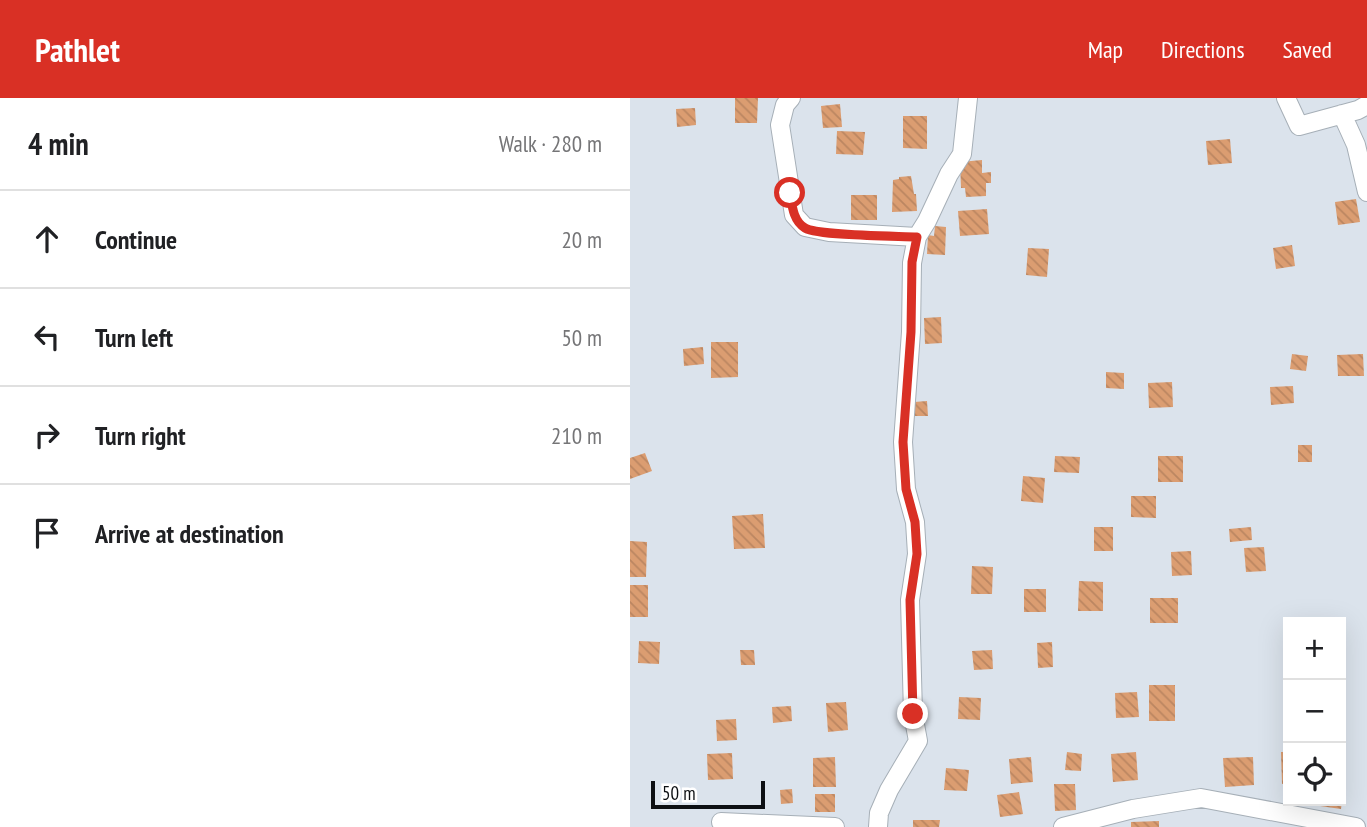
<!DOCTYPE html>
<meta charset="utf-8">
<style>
:root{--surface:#fff;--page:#f6f6f6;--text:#202124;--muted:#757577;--line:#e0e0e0;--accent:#d93025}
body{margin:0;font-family:"PT Sans Narrow",sans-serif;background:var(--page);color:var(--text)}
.controls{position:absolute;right:21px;bottom:21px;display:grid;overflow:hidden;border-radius:0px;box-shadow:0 7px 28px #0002}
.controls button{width:63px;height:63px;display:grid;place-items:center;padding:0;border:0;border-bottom:2px solid var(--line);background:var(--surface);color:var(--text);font:35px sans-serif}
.scale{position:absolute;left:21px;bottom:18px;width:114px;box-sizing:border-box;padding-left:7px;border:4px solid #0d1013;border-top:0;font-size:19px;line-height:24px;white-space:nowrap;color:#0d1013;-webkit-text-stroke:5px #fff;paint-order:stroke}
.stop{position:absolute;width:21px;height:21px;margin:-16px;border:5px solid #d93025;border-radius:50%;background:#fff}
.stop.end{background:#d93025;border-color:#fff;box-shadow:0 2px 7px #0008}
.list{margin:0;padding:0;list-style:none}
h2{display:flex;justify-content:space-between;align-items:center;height:91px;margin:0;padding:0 28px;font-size:30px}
h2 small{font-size:23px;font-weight:400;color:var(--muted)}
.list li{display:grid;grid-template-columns:46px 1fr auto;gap:21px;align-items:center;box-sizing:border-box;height:98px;padding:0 28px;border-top:2px solid var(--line)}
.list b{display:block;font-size:26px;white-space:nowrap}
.list em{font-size:23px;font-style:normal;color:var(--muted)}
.icon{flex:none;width:38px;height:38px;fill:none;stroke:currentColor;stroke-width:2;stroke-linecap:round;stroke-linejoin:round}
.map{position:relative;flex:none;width:737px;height:729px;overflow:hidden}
header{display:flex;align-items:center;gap:42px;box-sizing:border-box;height:98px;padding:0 35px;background:var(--accent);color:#fff}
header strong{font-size:33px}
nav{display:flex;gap:38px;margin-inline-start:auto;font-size:24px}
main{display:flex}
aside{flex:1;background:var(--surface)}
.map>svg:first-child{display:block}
</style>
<header>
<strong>Pathlet</strong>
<nav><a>Map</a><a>Directions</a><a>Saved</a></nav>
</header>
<main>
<aside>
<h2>4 min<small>Walk · 280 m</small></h2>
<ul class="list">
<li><svg class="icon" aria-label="ahead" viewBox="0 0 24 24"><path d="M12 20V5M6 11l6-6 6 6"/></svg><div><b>Continue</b></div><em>20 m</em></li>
<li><svg class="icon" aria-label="left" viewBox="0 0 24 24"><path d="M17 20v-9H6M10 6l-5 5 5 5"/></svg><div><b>Turn left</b></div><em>50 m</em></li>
<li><svg class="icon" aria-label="right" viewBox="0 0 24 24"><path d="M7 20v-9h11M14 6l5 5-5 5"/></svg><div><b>Turn right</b></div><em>210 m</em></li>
<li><svg class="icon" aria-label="arrive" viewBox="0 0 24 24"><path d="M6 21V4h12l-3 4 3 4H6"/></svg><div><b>Arrive at destination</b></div></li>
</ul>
</aside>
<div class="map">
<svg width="737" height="729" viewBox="0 0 737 729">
<defs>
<pattern id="building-back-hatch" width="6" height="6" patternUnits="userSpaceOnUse" patternTransform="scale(1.75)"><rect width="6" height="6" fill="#db9d71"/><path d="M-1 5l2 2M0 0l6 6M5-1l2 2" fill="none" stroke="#bb8661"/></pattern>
</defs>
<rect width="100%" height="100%" fill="#dbe3ec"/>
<!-- building -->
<path fill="url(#building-back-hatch)" d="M 105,0 L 128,0 L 127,25 L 105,25 Z
M 210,6 L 212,29 L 193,30 L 191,8 Z
M 65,10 L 66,27 L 47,29 L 46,11 Z
M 273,18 L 297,18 L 297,51 L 273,50 Z
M 207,33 L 235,34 L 233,57 L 206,56 Z
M 600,41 L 602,65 L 578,67 L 576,43 Z
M 352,62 L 352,75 L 361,74 L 361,85 L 356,85 L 356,98 L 336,99 L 335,90 L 331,90 L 330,64 Z
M 281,78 L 284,96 L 286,96 L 287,113 L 262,114 L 263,82 L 269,81 L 269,79 Z
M 221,97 L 247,97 L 247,122 L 221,122 Z
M 726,101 L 730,124 L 708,127 L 705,104 Z
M 357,111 L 359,136 L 330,138 L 328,113 Z
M 305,128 L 316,129 L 315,157 L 297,156 L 298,137 L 304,138 Z
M 662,147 L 665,168 L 646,171 L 643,150 Z
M 398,150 L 419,151 L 417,179 L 396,177 Z
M 311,219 L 312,245 L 295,246 L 294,220 Z
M 81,244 L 108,244 L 108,279 L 81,280 Z
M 73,249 L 74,266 L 54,268 L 53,251 Z
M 662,256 L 678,258 L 676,273 L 660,271 Z
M 733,256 L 734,278 L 708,278 L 707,257 Z
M 476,274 L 494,275 L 494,291 L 476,290 Z
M 542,284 L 543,309 L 519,310 L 518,285 Z
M 663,288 L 664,305 L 641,307 L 640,289 Z
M 297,303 L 298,318 L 285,318 L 284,304 Z
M 668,347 L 682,347 L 682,364 L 668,364 Z
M 15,355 L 22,373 L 0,381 L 0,360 Z
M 425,358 L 450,359 L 449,375 L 424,374 Z
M 528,358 L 553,358 L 553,384 L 528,384 Z
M 393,378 L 415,380 L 413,405 L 391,403 Z
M 501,398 L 526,398 L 526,420 L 501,419 Z
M 133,416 L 135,450 L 104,451 L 102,418 Z
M 464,429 L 483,429 L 483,453 L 464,453 Z
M 621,429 L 622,442 L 600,444 L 599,431 Z
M 0,443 L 17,444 L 16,479 L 0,479 Z
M 634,449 L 636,473 L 616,474 L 614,450 Z
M 561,453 L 562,477 L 542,478 L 541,454 Z
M 342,468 L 363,469 L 362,496 L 341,496 Z
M 449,483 L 473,484 L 473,513 L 448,513 Z
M 0,487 L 18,487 L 18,519 L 0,519 Z
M 394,491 L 416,491 L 416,514 L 394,514 Z
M 520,500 L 548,500 L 548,525 L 520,525 Z
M 9,543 L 30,544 L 29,566 L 8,565 Z
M 422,544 L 423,569 L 408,570 L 407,545 Z
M 110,552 L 124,552 L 125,567 L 111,567 Z
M 362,552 L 363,571 L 344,572 L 342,553 Z
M 519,587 L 545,587 L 545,623 L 519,623 Z
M 507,594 L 509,619 L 486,620 L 485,595 Z
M 329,599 L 351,600 L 350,622 L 328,621 Z
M 216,604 L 218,632 L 198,634 L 196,605 Z
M 161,608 L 162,623 L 143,625 L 142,609 Z
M 106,621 L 107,642 L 87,643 L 86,622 Z
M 437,654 L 452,656 L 451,673 L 435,672 Z
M 506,654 L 508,682 L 483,684 L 481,656 Z
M 651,654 L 658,654 L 658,686 L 652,686 Z
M 102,655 L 103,681 L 78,682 L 77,656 Z
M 205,659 L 206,689 L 183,689 L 183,660 Z
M 401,659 L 403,684 L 381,686 L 379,661 Z
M 623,659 L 624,687 L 595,689 L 593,660 Z
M 316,670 L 339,672 L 337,693 L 314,692 Z
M 424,686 L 445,686 L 446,712 L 425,713 Z
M 162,691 L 163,705 L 151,706 L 150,692 Z
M 389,694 L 393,716 L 370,719 L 367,697 Z
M 185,696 L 205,696 L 205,714 L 185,714 Z
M 691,703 L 712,703 L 711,711 L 690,708 Z
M 283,722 L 310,722 L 309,729 L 283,729 Z
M 529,723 L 529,729 L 501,729 L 501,724 Z"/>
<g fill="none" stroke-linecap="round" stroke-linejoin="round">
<defs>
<path id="minor" d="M 161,0 L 155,7 L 150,27 L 164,117 L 175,129 L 199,134 L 287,139 L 297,123 L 319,76 L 332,56 L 338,0
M 656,0 L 669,28 L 728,12 L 737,7
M 712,16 L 726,47 L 737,94
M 91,724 L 205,729
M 248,729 L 249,715 L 259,692 L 288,643 L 283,616 L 280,502 L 287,456 L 285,424 L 276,391 L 273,344 L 281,234 L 282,165 L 287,139
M 433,729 L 503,711 L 571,700 L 726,729"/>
</defs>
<!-- minor casing -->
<use href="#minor" stroke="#a6afb7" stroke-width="20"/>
<!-- minor -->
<use href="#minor" stroke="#fff" stroke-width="18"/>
</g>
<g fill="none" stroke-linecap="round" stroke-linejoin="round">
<!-- route -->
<path stroke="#d93025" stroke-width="9" d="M 160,95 C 162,107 163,123 175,130 C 189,138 266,138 287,139 L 282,164 L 281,234 L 273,344 L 276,391 L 285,424 L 287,456 L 280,502 L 283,616"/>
</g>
</svg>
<div class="controls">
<button>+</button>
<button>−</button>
<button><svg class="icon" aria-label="locate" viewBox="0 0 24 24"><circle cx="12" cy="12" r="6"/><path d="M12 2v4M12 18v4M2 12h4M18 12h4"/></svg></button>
</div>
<div class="scale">50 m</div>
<div class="stop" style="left:160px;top:95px"></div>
<div class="stop end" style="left:283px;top:616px"></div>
</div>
</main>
